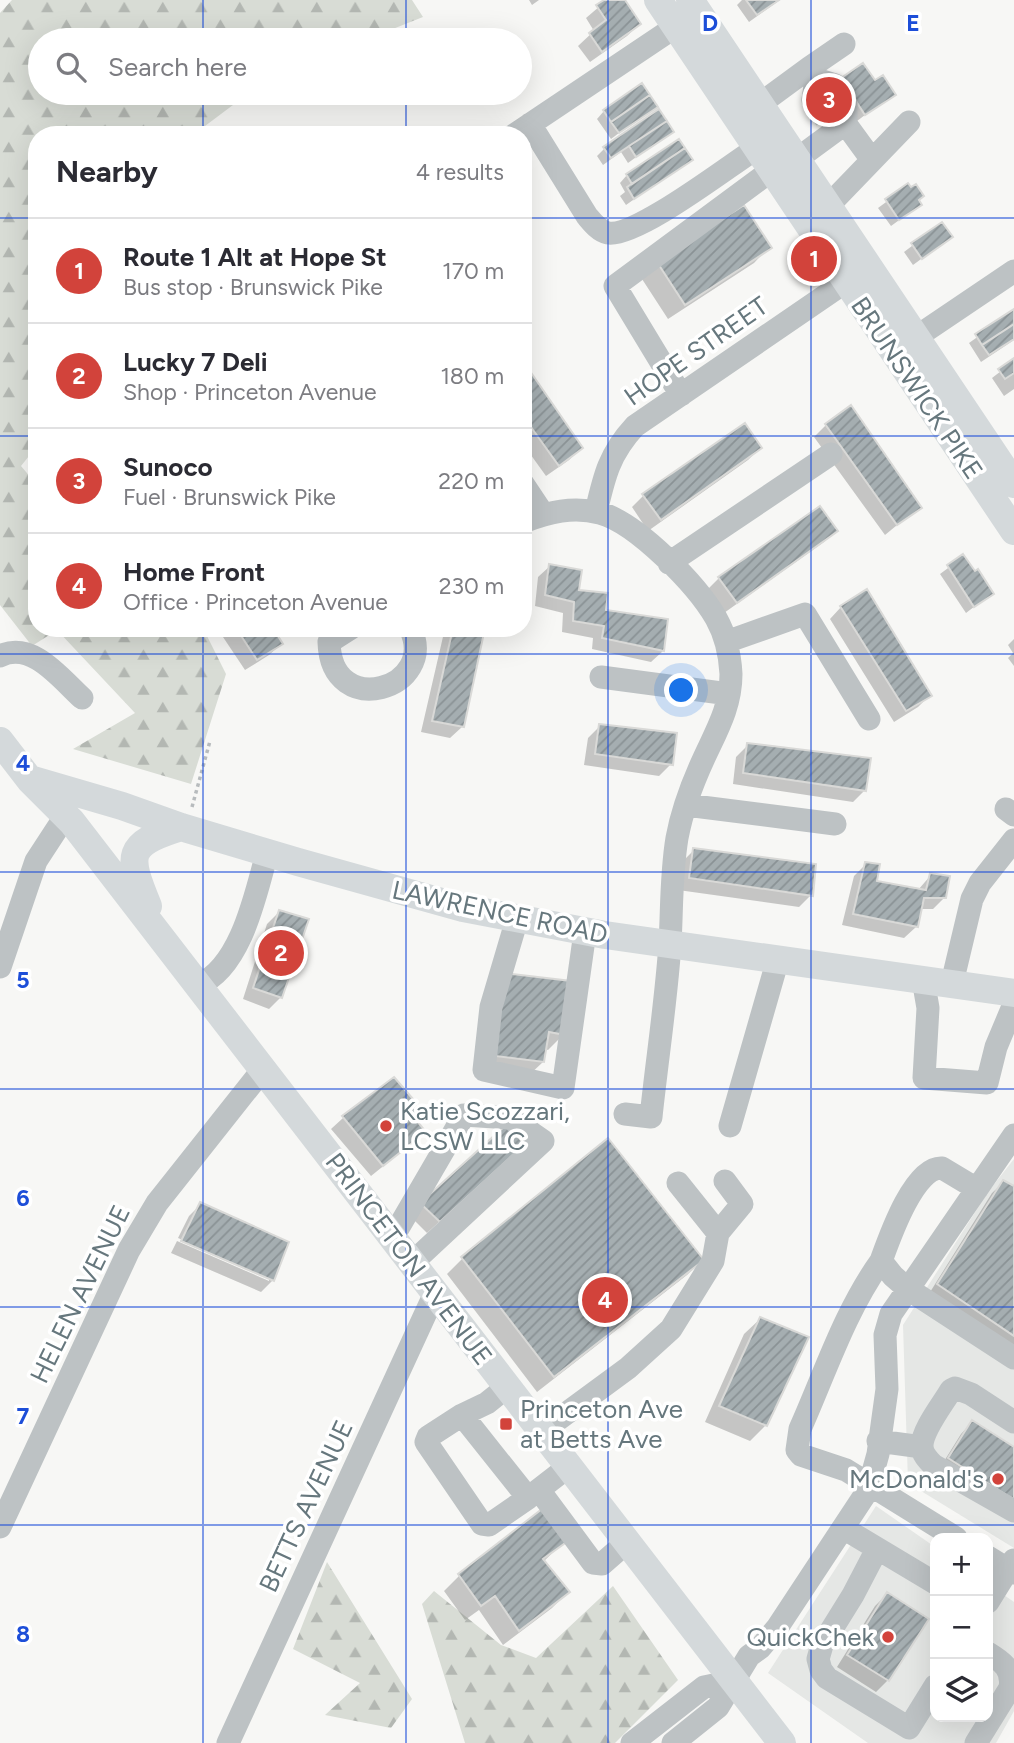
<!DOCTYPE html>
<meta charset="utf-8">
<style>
:root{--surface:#fff;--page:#f7f7f7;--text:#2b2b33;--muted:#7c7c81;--line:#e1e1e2;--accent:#d2433b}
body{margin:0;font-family:Figtree,sans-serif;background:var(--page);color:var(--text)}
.controls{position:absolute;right:21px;bottom:21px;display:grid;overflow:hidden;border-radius:14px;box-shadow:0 7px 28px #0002}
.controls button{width:63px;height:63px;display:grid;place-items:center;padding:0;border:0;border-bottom:2px solid var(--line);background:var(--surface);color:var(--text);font:35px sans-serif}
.you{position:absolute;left:682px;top:691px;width:24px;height:24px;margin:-18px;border:5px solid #fff;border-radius:50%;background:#1a73e8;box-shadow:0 0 0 10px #1a73e833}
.badge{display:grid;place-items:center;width:46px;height:46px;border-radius:50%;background:var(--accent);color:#fff;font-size:23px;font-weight:700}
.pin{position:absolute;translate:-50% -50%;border:4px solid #fff;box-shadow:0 2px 7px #0006}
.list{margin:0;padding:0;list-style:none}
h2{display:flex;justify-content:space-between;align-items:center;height:91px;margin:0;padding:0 28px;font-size:30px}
h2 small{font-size:23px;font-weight:400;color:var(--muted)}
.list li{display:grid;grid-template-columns:46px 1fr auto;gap:21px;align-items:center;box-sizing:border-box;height:105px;padding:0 28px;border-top:2px solid var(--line)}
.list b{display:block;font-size:26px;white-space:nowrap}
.list p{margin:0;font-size:23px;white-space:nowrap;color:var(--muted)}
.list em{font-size:23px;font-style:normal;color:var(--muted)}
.icon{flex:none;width:38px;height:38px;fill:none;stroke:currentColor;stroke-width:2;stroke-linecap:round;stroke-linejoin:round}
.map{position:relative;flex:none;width:1014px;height:1743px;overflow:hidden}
.search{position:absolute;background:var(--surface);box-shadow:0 7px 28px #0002;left:28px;top:28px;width:504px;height:77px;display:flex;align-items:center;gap:18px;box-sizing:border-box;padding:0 24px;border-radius:38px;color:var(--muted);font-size:26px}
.panel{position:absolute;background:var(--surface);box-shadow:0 7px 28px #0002;left:28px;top:126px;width:504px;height:511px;border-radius:28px}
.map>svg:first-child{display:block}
</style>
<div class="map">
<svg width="1014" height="1743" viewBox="0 0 1014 1743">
<defs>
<pattern id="forest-firs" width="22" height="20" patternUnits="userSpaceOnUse" patternTransform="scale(1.75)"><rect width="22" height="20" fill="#d8dcd5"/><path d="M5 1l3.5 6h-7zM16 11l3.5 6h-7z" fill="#b3b7b2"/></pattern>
<pattern id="building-hatch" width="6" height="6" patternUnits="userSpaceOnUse" patternTransform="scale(1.75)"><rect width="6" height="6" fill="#a5aeb1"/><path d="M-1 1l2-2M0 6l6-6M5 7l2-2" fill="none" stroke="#8a9295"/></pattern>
</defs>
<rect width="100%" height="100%" fill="#f7f7f5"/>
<!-- built -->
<path fill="#e5e7e5" d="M 1014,1159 L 1014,1548 L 908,1483 L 903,1325 L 988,1192 Z
M 876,1506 L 935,1547 L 935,1717 L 988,1717 L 988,1584 L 1014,1602 L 1014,1711 L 996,1743 L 868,1743 L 768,1673 Z"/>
<!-- forest -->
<path fill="url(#forest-firs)" d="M 12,0 L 412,0 L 423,17 L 365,40 L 40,40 L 40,93 L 249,93 L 201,129 L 200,135 L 37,135 L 37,446 L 21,466 L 37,485 L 37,628 L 203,628 L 226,674 L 191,784 L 73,749 L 135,713 L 57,630 L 32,646 L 0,605 L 0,13 Z
M 327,1562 L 412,1699 L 391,1728 L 325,1715 L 360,1683 L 293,1649 Z
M 613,1586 L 678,1680 L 615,1743 L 465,1743 L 422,1604 L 434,1591 L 501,1645 L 536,1658 Z"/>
<!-- shadow -->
<path fill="#0003" d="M 529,0 L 539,0 L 532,5 Z
M 607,0 L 622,0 L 639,24 L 627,36 L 590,62 L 578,46 L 594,31 L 586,18 Z
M 742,0 L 780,0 L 749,22 L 737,5 Z
M 874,82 L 893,94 L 857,121 L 834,87 Z
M 655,106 L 611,139 L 597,119 L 604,111 Z
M 672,131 L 628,163 L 621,152 L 603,165 L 597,156 L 604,149 Z
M 691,159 L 626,205 L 620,196 L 625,192 L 620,183 L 627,175 Z
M 908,186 L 920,205 L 891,226 L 878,208 Z
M 941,224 L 951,237 L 913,265 L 904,252 Z
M 769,247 L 754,263 L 668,319 L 642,279 L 658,263 Z
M 1014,311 L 1014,340 L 981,362 L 969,343 Z
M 1014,361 L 1014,389 L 1004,396 L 992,378 Z
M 523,364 L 581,448 L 569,460 L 546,476 L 523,444 Z
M 826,425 L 919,507 L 885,535 L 814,437 Z
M 745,426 L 760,448 L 748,460 L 648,531 L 632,507 L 643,496 Z
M 835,530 L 824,542 L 724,613 L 707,590 L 719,578 Z
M 963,557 L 992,593 L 966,613 L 940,574 Z
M 550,566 L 577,591 L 663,651 L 651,662 L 592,649 L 593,638 L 562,632 L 563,613 L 535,606 L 538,577 Z
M 841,607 L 930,695 L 918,707 L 894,722 L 830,619 Z
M 217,628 L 271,628 L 281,644 L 269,655 L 245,670 Z
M 445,628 L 483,628 L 462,727 L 450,738 L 421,732 Z
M 1014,639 L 1014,666 L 1008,658 L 1013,653 L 1008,645 Z
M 600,726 L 671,764 L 659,776 L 584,765 L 588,738 Z
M 748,745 L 865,790 L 853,802 L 733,784 L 736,757 Z
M 694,850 L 811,895 L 799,907 L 678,890 L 682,862 Z
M 866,864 L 875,883 L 918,890 L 931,875 L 945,897 L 933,909 L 920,909 L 916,927 L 904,938 L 842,925 L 854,876 Z
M 279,912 L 281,997 L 269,1009 L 243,999 L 267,924 Z
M 569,983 L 564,1034 L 548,1050 L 545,1049 L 543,1062 L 527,1077 L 480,1071 Z
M 394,1080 L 414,1121 L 412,1143 L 371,1176 L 331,1129 L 343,1118 Z
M 511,1156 L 427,1233 L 410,1216 L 421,1204 Z
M 1004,1182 L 1014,1188 L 1014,1355 L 927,1297 L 992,1193 Z
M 201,1204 L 273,1280 L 261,1292 L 171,1253 L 177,1241 L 269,1281 L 269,1277 L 178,1238 L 189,1216 Z
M 463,1258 L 702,1260 L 687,1275 L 537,1392 L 447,1274 Z
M 760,1319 L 766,1425 L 750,1441 L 705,1422 L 744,1334 Z
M 972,1422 L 1014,1449 L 1014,1507 L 938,1471 L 961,1434 Z
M 542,1511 L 565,1541 L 543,1562 L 568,1592 L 552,1608 L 503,1645 L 479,1610 L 465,1620 L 444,1591 L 459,1576 Z
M 887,1594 L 888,1680 L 876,1692 L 837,1667 L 875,1606 Z"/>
<!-- building -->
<path fill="url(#building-hatch)" stroke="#d9d9d7" stroke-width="2" d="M 604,0 L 625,0 L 641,24 L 602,52 L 589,33 L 606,20 L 596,5 Z
M 746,0 L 779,0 L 757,15 Z
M 863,63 L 875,80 L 883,75 L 896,95 L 865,115 L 841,78 Z
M 642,83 L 650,95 L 611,122 L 603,110 Z
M 650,95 L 658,107 L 619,133 L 611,122 Z
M 659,109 L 667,121 L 611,158 L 603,147 Z
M 667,121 L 674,132 L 636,157 L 629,146 Z
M 679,139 L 685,148 L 632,184 L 626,174 Z
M 685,148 L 693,160 L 634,199 L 627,187 Z
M 908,183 L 911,187 L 916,184 L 924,196 L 919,200 L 922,205 L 899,220 L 885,199 Z
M 744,205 L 772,248 L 685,305 L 657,262 Z
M 942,222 L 953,237 L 922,259 L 911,243 Z
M 1014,309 L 1014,324 L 982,345 L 975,334 Z
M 1014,324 L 1014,339 L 989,355 L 982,345 Z
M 1014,358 L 1014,373 L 1005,379 L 998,369 Z
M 523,361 L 583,448 L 559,466 L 523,416 Z
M 851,405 L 922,508 L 897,525 L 825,424 Z
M 745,423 L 762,448 L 661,520 L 642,494 Z
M 820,506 L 838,531 L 737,603 L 718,577 Z
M 963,554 L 975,571 L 978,569 L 994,594 L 974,607 L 947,565 Z
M 549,564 L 582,570 L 579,590 L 608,593 L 606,610 L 668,619 L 664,651 L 602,638 L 604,626 L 573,621 L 574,602 L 545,595 Z
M 867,589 L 932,696 L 906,711 L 840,606 Z
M 236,628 L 273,628 L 283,644 L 257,660 Z
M 453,628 L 485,628 L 464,727 L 432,721 Z
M 599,724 L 677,733 L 673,765 L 595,754 Z
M 747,743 L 871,758 L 866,791 L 743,773 Z
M 693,848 L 816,864 L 813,896 L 689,878 Z
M 865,862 L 880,864 L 877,881 L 926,890 L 930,873 L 950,876 L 946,898 L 924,898 L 918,927 L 853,914 Z
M 279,910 L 309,919 L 282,998 L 253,988 Z
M 504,973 L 571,981 L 565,1035 L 549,1032 L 544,1062 L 495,1056 Z
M 394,1077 L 425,1113 L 417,1121 L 426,1132 L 383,1166 L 342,1116 Z
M 506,1125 L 525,1144 L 440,1222 L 420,1203 Z
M 608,1138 L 704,1260 L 554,1377 L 461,1257 Z
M 1003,1180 L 1014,1186 L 1014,1336 L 937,1284 Z
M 200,1202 L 289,1242 L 274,1281 L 181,1241 Z
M 760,1317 L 809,1337 L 767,1426 L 719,1406 Z
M 972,1420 L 1014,1447 L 1014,1500 L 948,1458 Z
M 542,1509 L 568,1541 L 543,1559 L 570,1592 L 519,1631 L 495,1596 L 481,1606 L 458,1574 Z
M 887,1592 L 929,1619 L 889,1681 L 847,1655 Z"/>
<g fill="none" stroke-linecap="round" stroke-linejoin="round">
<!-- minor-tunnel -->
<path stroke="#d3d7d7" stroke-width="23" stroke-dasharray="23 11" stroke-linecap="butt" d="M 813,100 L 826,119"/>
<!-- path -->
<path stroke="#b7bbbd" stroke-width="3.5" stroke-dasharray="3.5 3.5" stroke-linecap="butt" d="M 192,807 L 210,741"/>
<!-- minor -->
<path stroke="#bdc2c4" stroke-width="23" d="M 809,68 L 844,44
M 813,100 L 816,79
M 760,104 L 809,68 L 816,79 L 835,85
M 837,112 L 872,160
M 530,124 L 587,216 C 592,222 599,231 608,233 C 636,238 730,165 757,148
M 514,135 L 690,17
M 797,159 L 846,123 L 846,104
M 828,206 L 909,122
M 903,346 L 1014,271
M 681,395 L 615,286 L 772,170
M 523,484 L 543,514
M 596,512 C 604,477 609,454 635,426 L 860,272
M 523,522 C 549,512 573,506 600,513 C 637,523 697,585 716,618 C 725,634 730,655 731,674 C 731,706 717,730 704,758 C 692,784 682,811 677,838 C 671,874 672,908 670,944 C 666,1002 657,1060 651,1117 L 625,1114
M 669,563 L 831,454
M 329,642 C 331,722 440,688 410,628
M 329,642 L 351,628
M 726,642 L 805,614 L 869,719
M 0,656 C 32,640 61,679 82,698
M 601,677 L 729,694
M 686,805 L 835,824
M 1006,809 L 1014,815
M 517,919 L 491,1007 L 484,1070 L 563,1088 L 585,932
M 0,967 L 36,861 L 66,815
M 923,979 L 928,1008 L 924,1078 L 987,1083 L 996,1047 L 1014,1004
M 952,983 L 972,899 L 980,883 L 1014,840
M 198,985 C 241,968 256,893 267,853
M 730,1126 L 778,959
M 678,1183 L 718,1233
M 977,1189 L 942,1168 C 914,1166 889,1239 881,1261 L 893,1276 L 908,1289 L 1014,1358
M 393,1237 L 464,1115 L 510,1118 L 543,1141 L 413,1262
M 881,1261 C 845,1311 825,1373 800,1429 L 797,1450 L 801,1455 L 846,1470 L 956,1538
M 507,1387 L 487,1403 L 462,1415 L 528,1498 L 568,1467
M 462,1415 L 428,1437 L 426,1442 L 482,1524 L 489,1525 L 528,1498
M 1014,1422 L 971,1394 L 955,1388 L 951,1390 C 943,1404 922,1430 922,1446 C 922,1454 928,1460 933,1465 L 1014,1511
M 541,1432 L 628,1368 L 671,1329 L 713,1261 L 718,1233 L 742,1204 L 725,1181
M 878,1441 L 922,1447
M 539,1490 L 593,1563 L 602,1564 L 626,1543
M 0,1527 L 129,1250 L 157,1203 L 264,1068
M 843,1528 L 935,1583
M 877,1549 L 853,1595 L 822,1645 L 818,1659 L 821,1670 L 827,1678 L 909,1728 L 935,1686
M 988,1557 L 1014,1573
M 988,1602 L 1014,1560
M 228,1743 L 435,1293
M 632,1743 L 704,1687 L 733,1681
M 673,1743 L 718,1707 L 749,1656 L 760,1648 L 777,1628 L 868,1490 L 878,1454 L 887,1389 L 885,1335 L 891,1314 L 1014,1135
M 976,1743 L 1010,1688 C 1013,1669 1003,1662 988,1653"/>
<!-- major -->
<path stroke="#d4d9db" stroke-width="28" d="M 658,0 L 1014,531
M 690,0 L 1014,484
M 0,741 L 30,780 L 72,822 L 782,1743
M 33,780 L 122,806 L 181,827 L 298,862 L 463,908 L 605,935 L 1014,993
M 148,906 C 127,855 125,844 181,827"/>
</g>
<!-- grid -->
<path fill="none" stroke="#1d4ed8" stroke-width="2" stroke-opacity="0.55" d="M 203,0 L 203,40M 406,0 L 406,40M 608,0 L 608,1743M 811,0 L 811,1743M 203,93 L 203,135M 406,93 L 406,135M 0,218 L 37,218M 523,218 L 1014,218M 0,436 L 37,436M 523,436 L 1014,436M 203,628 L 203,1743M 406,628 L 406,1743M 0,654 L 1014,654M 0,872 L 1014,872M 0,1089 L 1014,1089M 0,1307 L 1014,1307M 0,1525 L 1014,1525"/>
<!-- markers -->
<g fill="#d2433b" stroke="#fff" stroke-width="2.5">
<circle cx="386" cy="1126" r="7"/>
<rect x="499" y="1417" width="14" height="14" rx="3.5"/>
<circle cx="998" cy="1479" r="7"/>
<circle cx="888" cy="1637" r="7"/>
</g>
<g text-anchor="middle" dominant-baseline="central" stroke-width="7" stroke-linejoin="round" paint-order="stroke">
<!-- street labels -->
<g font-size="26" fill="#66777d" stroke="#fff">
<text transform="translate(696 351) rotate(-35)">HOPE STREET</text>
<text transform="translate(917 388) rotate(56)">BRUNSWICK PIKE</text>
<text transform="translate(500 912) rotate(12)">LAWRENCE ROAD</text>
<text transform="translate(409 1259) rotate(53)">PRINCETON AVENUE</text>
<text transform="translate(80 1294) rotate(-64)">HELEN AVENUE</text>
<text transform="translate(306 1506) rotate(-65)">BETTS AVENUE</text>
</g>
<!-- poi labels -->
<g font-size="26" fill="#66777d" stroke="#fff" text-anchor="start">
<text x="400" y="1111">Katie Scozzari,<tspan x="400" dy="30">LCSW LLC</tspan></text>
<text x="520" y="1409">Princeton Ave<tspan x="520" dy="30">at Betts Ave</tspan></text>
<text x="984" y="1479" text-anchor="end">McDonald's</text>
<text x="874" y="1637" text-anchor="end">QuickChek</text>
</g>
</g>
<g font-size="23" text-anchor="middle" font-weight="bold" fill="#1d4ed8" stroke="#fff" stroke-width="7" stroke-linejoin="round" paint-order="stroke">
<text x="710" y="31">D</text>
<text x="913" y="31">E</text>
<text x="23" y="771">4</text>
<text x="23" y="988">5</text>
<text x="23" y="1206">6</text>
<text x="23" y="1424">7</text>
<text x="23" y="1642">8</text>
</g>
</svg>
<div class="controls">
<button>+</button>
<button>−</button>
<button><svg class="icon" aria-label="layers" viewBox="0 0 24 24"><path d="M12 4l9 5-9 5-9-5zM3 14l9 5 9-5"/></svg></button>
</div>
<div class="you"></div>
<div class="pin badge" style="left:814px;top:259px">1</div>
<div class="pin badge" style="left:281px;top:953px">2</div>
<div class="pin badge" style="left:829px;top:100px">3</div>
<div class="pin badge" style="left:605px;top:1300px">4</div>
<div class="search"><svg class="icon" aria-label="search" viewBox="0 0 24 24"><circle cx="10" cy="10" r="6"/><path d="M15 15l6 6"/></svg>Search here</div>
<section class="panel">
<h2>Nearby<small>4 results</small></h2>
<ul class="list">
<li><span class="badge">1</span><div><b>Route 1 Alt at Hope St</b><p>Bus stop · Brunswick Pike</p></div><em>170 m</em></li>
<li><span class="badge">2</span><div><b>Lucky 7 Deli</b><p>Shop · Princeton Avenue</p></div><em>180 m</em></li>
<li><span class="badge">3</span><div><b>Sunoco</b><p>Fuel · Brunswick Pike</p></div><em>220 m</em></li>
<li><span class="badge">4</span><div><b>Home Front</b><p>Office · Princeton Avenue</p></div><em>230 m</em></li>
</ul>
</section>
</div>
